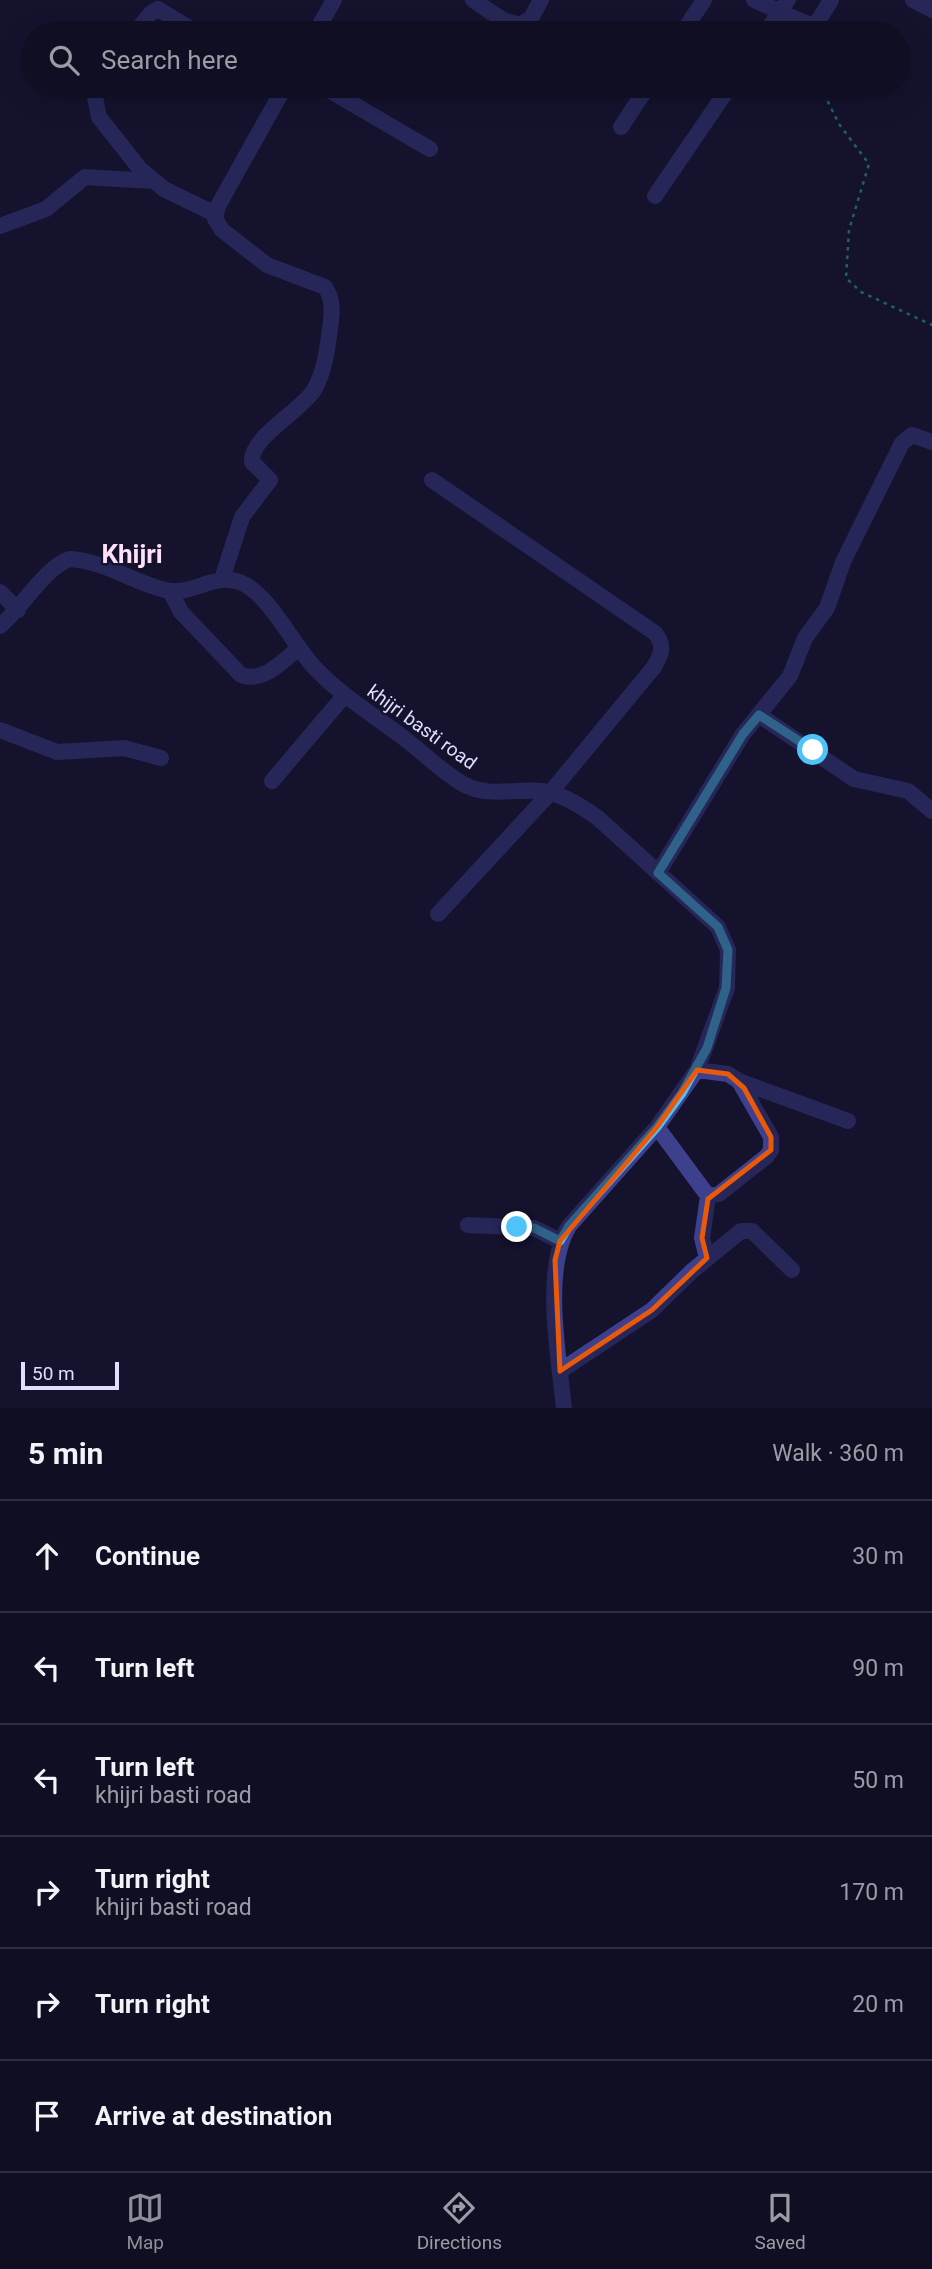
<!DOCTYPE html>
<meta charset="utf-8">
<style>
:root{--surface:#0f0e22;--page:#18172a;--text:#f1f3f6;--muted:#9b9ca5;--line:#2f2e40;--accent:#8c9099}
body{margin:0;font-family:Roboto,sans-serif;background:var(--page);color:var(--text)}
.scale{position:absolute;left:21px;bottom:18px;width:98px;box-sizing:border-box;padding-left:7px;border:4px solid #dfdeff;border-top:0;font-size:19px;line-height:24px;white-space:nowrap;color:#dfdeff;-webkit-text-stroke:5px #14122d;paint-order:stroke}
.stop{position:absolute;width:21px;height:21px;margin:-16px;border:5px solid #4fc3f7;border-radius:50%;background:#fff}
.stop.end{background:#4fc3f7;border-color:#fff;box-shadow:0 2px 7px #0008}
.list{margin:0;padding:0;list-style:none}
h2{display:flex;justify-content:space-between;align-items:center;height:91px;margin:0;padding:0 28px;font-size:30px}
h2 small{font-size:23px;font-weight:400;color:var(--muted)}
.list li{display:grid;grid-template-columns:46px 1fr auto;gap:21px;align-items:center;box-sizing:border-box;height:112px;padding:0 28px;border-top:2px solid var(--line)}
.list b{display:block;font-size:26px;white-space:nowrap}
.list p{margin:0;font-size:23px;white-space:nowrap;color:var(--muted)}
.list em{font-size:23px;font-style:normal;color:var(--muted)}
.icon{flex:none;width:38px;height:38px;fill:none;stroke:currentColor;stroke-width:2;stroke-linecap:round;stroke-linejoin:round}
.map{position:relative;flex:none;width:932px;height:1408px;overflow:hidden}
.search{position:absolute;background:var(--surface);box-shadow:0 7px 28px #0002;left:21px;right:21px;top:21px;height:77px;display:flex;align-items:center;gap:18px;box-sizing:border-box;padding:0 24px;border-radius:38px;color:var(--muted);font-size:26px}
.sheet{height:763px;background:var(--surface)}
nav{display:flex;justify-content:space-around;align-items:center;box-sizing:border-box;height:98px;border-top:2px solid var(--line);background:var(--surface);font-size:19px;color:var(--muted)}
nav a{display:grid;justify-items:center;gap:4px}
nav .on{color:var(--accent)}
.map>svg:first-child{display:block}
</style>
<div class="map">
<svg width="932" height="1408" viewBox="0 0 932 1408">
<rect width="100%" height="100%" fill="#14122d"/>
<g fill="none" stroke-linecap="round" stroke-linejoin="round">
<!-- path -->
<path stroke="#2fc2ac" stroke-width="2.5" stroke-dasharray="3.5 5" stroke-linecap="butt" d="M 820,86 L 839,124 L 869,164 L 849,230 L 846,278 L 861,292 L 932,325"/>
<!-- minor -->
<path stroke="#3c408d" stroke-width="16" d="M 473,0 L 503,20 L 520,25 L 531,18 L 541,0
M 754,0 L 810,25 L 818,21 L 831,0
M 913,0 L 932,10
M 135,33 L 151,13 L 158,9 L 198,33
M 315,33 L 334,0
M 682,33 L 704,0
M 765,33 L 788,0
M 98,86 L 95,97 L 99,117 L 140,169 L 164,189 L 215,214
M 322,86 L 430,149
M 621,127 L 648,86
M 655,196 L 730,86
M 0,226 L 46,209 L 85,177 L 153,181
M 432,480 L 655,633 C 665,646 662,653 654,667 L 550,793 L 438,914
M 222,579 L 242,517 L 270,480 L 252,462 C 250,437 300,412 314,390 C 325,371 327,350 330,329 C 332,314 334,300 325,287 L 267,265 L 222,230 L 215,219 L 218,206 L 285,86
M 170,591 L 181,612 L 241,675 C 264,683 281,662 298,649
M 0,592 L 18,610
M 0,626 C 21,609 46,566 70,559 C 104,561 133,582 165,590 C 192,597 215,571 242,583 C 269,595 293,644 314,667 C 341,696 374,715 405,739 C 425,754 442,772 463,784 C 492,800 522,785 552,793 C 569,798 584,808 598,818 L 718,927 L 728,950 L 727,988 L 697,1070 L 657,1127 L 569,1226 C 542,1270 559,1357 564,1408
M 759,715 L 854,779 L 908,791 L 932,811
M 0,730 L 57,752 L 124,748 L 161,758
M 272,781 L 344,696
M 658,873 L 743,734 L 790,676 L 805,638 L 827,608 L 843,562 L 902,443 L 912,435 L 932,442
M 739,1081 L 848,1121
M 657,1127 L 708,1196 L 719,1194 L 767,1156 L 771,1150 L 771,1137 L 739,1081 L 728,1074 L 697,1070
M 468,1225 L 534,1228 L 560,1241
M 707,1258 L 702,1238 L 708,1196
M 560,1371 L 652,1310 L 692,1271 L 741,1231 L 752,1231 L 792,1270"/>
</g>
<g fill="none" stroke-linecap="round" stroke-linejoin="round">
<!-- route -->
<path stroke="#4fc3f7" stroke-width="9" d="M 517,1227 L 534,1228 L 560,1241 L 569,1226 L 657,1127 L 682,1093 L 707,1048 L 726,988 L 728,950 L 718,927 L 658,873 L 743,734 L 759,715 L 813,750"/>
</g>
<!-- marked area -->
<path d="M0 0H932V1408H0ZM 697,1070 L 728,1074 L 744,1088 L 771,1137 L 771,1150 L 708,1199 L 702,1238 L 707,1258 L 652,1310 L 560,1371 L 555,1260 L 560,1241 L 657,1127 Z" fill="#14122d" fill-opacity=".55" fill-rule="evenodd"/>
<path fill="none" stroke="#e8590c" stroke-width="5" stroke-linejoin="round" d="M 697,1070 L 728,1074 L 744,1088 L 771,1137 L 771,1150 L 708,1199 L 702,1238 L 707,1258 L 652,1310 L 560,1371 L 555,1260 L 560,1241 L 657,1127 Z"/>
<g text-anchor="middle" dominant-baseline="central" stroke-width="5" stroke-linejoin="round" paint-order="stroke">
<!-- street labels -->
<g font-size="19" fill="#dfdeff" stroke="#14122d">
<text transform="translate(422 727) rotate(36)">khijri basti road</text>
</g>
<!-- district labels -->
<g font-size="26" font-weight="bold" fill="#ffe0f6" stroke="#14122d">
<text x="132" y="554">Khijri</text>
</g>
</g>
</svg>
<div class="scale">50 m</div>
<div class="stop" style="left:813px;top:750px"></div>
<div class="stop end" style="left:517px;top:1227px"></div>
<div class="search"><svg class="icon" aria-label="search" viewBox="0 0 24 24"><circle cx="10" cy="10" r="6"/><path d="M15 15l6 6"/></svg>Search here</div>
</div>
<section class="sheet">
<h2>5 min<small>Walk · 360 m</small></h2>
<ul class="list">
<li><svg class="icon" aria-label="ahead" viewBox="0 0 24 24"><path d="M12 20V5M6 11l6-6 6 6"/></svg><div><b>Continue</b></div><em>30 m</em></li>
<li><svg class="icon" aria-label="left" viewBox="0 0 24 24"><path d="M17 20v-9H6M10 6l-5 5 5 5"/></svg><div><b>Turn left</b></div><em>90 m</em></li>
<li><svg class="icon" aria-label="left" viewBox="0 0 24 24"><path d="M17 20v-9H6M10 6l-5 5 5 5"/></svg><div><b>Turn left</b><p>khijri basti road</p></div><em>50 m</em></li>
<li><svg class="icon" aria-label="right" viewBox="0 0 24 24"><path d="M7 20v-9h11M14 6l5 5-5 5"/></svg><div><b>Turn right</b><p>khijri basti road</p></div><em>170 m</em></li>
<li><svg class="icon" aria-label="right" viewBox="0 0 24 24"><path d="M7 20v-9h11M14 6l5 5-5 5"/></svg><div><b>Turn right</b></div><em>20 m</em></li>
<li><svg class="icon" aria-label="arrive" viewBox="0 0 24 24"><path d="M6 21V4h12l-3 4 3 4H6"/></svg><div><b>Arrive at destination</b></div></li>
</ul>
</section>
<nav>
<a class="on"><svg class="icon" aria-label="map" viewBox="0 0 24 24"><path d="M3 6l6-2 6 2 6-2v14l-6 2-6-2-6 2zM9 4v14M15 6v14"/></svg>Map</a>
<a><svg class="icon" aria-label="directions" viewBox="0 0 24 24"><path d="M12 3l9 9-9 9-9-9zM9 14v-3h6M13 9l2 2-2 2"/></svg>Directions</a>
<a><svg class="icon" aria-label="saved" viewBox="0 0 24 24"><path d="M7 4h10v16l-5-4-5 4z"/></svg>Saved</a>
</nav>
